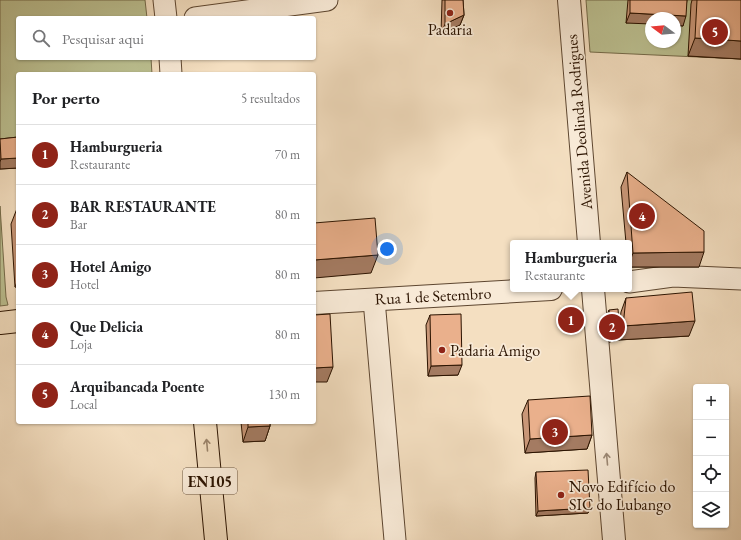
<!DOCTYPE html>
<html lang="pt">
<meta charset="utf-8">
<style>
:root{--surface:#fff;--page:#f2f2f2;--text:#202124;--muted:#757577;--line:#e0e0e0;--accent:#8f2418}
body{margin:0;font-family:"EB Garamond",serif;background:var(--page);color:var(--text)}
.controls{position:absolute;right:12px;bottom:12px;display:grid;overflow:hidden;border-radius:4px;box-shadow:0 1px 3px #0004}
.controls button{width:36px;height:36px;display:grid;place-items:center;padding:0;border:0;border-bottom:1px solid var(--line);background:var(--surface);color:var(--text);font:20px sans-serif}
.compass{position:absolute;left:645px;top:12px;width:36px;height:36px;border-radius:50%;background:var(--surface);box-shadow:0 1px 3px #0004;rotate:286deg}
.you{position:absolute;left:387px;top:249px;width:14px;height:14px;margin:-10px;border:3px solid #fff;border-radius:50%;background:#1a73e8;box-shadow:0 0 0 6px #1a73e833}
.badge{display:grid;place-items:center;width:26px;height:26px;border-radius:50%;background:var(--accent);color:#fff;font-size:13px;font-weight:700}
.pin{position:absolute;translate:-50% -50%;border:2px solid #fff;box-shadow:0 1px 4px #0006}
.popup{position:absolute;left:510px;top:240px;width:122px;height:52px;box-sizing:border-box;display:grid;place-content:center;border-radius:4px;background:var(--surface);filter:drop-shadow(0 1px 3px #0005);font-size:13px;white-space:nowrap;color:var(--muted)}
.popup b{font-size:15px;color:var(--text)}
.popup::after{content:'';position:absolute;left:50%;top:100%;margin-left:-8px;border:8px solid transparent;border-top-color:var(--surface)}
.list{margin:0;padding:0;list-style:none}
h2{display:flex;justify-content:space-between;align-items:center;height:52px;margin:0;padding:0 16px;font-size:17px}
h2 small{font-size:13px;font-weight:400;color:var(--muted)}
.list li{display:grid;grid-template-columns:26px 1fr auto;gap:12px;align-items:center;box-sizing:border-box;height:60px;padding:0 16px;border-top:1px solid var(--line)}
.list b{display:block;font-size:15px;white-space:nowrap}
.list p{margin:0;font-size:13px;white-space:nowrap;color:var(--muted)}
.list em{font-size:13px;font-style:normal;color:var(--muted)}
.icon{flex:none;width:22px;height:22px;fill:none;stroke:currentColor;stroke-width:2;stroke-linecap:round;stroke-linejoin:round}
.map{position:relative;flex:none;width:741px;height:540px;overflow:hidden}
.search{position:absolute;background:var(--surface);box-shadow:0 1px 3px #0004;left:16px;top:16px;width:300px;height:44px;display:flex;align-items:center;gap:10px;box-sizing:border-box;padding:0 14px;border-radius:4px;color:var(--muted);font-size:15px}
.panel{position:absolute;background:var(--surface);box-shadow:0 1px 3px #0004;left:16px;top:72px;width:300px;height:352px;border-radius:4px}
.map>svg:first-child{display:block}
</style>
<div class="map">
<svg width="741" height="540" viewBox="0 0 741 540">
<rect width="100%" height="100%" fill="#f4dfc1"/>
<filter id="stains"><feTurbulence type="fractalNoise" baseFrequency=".005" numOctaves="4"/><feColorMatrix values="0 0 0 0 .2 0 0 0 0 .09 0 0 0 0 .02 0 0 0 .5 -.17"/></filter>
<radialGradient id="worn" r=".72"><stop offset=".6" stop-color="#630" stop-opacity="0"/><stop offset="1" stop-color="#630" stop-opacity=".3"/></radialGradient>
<!-- green -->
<path fill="#bcc192" stroke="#746a49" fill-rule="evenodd" d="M 0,0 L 145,0 L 147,18 L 18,18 L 18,58 L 151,58 L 152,74 L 18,74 L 18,147 L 0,149 Z
M 586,0 L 741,0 L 741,59 L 590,52 ZM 651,18 L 675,18 L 675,42 L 651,42 Z
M 0,206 L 6,297 L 8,305 L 0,306 Z"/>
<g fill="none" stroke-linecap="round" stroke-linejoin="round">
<defs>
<path id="minor" d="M 164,0 L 166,18
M 195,18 L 327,0
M 170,58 L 171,74
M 629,282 L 673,276 L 741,279
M 374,300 L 395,540"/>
<path id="tertiary" d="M 569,0 L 589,243
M 593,289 L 614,540
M 314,303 L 551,289"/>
<path id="primary" d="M 0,323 L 18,321
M 205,422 L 216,540"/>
</defs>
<!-- minor casing -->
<use href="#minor" stroke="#5d4630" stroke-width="23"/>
<!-- tertiary casing -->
<use href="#tertiary" stroke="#5d4630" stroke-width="24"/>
<!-- primary casing -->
<use href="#primary" stroke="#2b1300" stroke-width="24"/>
<!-- minor -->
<use href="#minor" stroke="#f8ead7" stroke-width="21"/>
<!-- tertiary -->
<use href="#tertiary" stroke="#f8ead7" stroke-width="22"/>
<!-- primary -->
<use href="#primary" stroke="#f4dfc1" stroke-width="22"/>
</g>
<!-- wall -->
<path fill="#c99778" stroke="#2b1300" d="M 442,0 L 463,0 L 464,15 L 460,25 L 441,34 Z
M 628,0 L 687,0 L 683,26 L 675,25 L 675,18 L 626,23 Z
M 692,0 L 741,0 L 741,59 L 688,56 L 691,4 Z
M 18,137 L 18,168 L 0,169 L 0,139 Z
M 627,172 L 699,267 L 629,267 L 629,243 L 626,243 L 621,187 Z
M 18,206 L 18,287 L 15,287 L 11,224 Z
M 626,298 L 689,336 L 618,340 L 609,342 L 607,315 L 609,310 L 619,327 L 621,312 Z
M 430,315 L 458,375 L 428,376 L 426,325 Z
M 528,400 L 592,435 L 587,449 L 525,453 L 522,414 Z
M 241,422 L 270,422 L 270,426 L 265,441 L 243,442 Z
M 536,472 L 590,508 L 588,513 L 536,516 L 535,478 Z"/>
<!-- shaded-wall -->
<path fill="#a47b62" stroke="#2b1300" d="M 630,13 L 686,16 L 683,26 L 675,25 L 675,18 L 651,18 L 651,24 L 626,23 Z
M 464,15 L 460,25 L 441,34 L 445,24 Z
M 695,38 L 741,41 L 741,59 L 688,56 Z
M 18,158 L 18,168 L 0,169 L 0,162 L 1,159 Z
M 704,252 L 699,267 L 629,267 L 629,264 L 633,253 Z
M 378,255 L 371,273 L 314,278 L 314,260 Z
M 18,279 L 18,287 L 15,287 Z
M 695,321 L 689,336 L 618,340 L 609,342 L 611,336 L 620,335 L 623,326 Z
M 462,365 L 458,375 L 428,376 L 431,366 Z
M 333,367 L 327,382 L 314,382 L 314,368 Z
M 270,426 L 265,441 L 243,442 L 248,427 Z
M 592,435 L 587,449 L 525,453 L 530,439 Z
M 590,508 L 588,513 L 536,516 L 538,511 Z"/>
<!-- building -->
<path fill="#eab08c" stroke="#2b1300" d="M 445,0 L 463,0 L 464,15 L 445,24 Z
M 630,0 L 687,0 L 686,16 L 630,13 Z
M 697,0 L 741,0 L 741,41 L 695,38 Z
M 18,137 L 18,158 L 1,159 L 0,139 Z
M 627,172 L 704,231 L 704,252 L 633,253 Z
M 375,218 L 378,255 L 314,260 L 314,223 Z
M 692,292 L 695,321 L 623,326 L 626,298 Z
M 618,309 L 620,335 L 611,336 L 609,310 Z
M 330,314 L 333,367 L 314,368 L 314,315 Z
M 461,314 L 462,365 L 431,366 L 430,315 Z
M 590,396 L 592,435 L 530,439 L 528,400 Z
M 248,422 L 270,422 L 270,426 L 248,427 Z
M 588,470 L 590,508 L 538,511 L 536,472 Z"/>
<!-- one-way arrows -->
<defs><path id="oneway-shaft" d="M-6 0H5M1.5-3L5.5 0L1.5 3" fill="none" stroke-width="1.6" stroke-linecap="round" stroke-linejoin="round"/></defs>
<use stroke="#9a836a" href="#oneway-shaft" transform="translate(207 445) rotate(-95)"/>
<use stroke="#9c8976" href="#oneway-shaft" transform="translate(607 459) rotate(-95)"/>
<!-- markers -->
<g fill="#8f2418" stroke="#f8ead7" stroke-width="1.5">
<circle cx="450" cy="13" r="4"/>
<circle cx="442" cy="350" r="4"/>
<circle cx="561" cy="495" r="4"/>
</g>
<g text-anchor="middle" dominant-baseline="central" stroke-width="3.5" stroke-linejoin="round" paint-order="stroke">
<!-- shield labels -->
<rect fill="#f8ead7" stroke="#685440" stroke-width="1" x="183" y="468" width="54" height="26" rx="3"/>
<g font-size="15" font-weight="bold" fill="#2b1300">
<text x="210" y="481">EN105</text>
</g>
<!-- poi labels -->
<g font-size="16" fill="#2b1300" stroke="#f8ead7" text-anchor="start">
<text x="450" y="29" text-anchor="middle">Padaria</text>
<text x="450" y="350">Padaria Amigo</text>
<text x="569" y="486">Novo Edifício do<tspan x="569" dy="18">SIC do Lubango</tspan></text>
</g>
<!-- street labels -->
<g font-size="16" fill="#2b1300" stroke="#f8ead7">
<text transform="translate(579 122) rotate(-95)">Avenida Deolinda Rodrigues</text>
<text transform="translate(433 296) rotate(-3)">Rua 1 de Setembro</text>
</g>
</g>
<rect width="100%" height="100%" filter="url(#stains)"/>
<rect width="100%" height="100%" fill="url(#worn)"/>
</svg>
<div class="controls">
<button>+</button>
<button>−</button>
<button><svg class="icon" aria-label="locate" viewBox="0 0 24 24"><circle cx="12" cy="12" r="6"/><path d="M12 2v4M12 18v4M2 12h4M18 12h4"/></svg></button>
<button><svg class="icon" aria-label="layers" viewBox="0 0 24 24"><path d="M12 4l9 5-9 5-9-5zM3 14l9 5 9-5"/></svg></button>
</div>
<svg class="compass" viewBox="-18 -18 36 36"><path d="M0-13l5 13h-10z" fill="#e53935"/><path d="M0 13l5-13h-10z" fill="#757577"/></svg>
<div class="you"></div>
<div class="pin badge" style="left:571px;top:320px">1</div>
<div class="popup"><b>Hamburgueria</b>Restaurante</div>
<div class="pin badge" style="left:612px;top:327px">2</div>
<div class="pin badge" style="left:555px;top:432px">3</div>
<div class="pin badge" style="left:642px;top:216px">4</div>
<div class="pin badge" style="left:715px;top:32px">5</div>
<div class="search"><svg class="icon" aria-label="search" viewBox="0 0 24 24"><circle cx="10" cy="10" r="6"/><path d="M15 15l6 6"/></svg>Pesquisar aqui</div>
<section class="panel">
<h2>Por perto<small>5 resultados</small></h2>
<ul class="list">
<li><span class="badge">1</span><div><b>Hamburgueria</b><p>Restaurante</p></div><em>70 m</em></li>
<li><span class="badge">2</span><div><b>BAR RESTAURANTE</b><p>Bar</p></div><em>80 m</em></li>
<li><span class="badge">3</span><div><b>Hotel Amigo</b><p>Hotel</p></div><em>80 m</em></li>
<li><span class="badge">4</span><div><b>Que Delicia</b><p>Loja</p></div><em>80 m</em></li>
<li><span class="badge">5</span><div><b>Arquibancada Poente</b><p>Local</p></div><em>130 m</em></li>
</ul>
</section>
</div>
